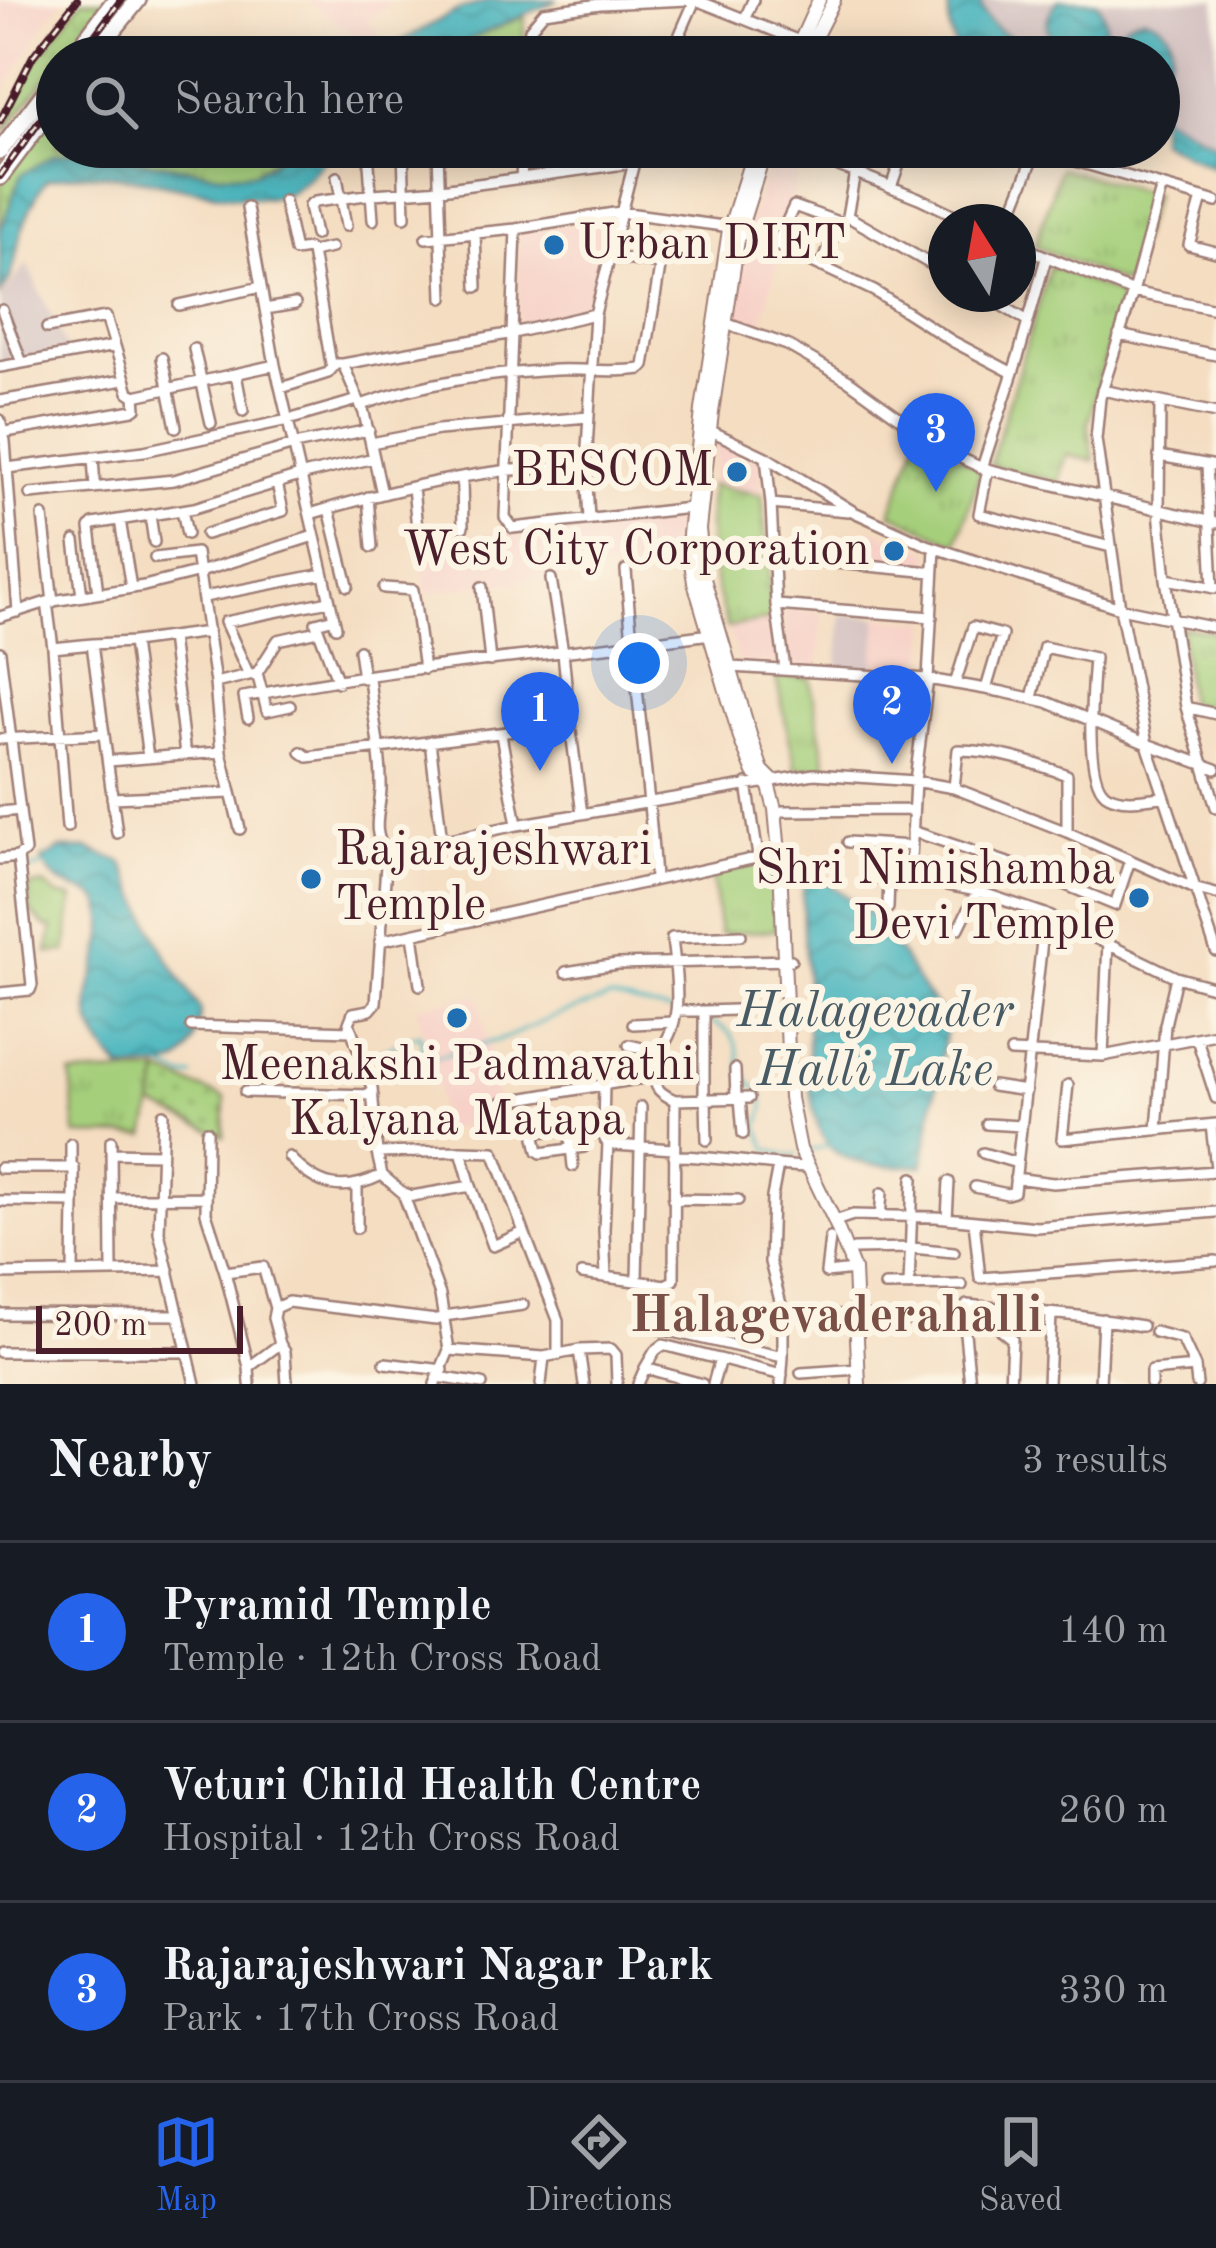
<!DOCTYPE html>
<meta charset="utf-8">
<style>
:root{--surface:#171b24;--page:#242831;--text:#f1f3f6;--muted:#9ea1a6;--line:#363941;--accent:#2563eb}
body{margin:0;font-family:"Old Standard TT",serif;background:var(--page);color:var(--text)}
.compass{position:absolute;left:928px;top:204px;width:108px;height:108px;border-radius:50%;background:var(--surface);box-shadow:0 6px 30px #0003;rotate:349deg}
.scale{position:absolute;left:36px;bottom:30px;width:207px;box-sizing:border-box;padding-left:12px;border:6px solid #4a1f2b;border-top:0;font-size:33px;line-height:42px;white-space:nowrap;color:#4a1f2b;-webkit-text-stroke:9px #fcf5e5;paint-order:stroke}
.you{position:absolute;left:639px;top:663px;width:42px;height:42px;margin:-30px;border:9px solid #fff;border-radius:50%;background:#1a73e8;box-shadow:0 0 0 18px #1a73e833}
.badge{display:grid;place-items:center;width:78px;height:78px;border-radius:50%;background:var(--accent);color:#fff;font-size:39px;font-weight:700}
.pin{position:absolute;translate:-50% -99px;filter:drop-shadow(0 3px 6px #0008)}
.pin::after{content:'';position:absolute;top:63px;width:42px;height:36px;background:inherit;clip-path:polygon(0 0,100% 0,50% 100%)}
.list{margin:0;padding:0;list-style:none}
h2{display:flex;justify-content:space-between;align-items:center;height:156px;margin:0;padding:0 48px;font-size:51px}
h2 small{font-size:39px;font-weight:400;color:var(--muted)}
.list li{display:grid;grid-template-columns:78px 1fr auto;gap:36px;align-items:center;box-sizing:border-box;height:180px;padding:0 48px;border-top:3px solid var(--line)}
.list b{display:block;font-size:45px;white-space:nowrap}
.list p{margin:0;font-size:39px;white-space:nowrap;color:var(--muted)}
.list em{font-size:39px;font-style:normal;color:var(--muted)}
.icon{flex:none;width:66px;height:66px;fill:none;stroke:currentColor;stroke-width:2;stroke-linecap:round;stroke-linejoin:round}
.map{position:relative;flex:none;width:1216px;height:1384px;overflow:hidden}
.search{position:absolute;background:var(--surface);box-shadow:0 6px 30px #0003;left:36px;right:36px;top:36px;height:132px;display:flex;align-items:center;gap:30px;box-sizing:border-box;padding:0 42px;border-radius:66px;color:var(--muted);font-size:45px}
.sheet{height:696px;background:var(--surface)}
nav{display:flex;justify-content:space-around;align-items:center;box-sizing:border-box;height:168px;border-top:3px solid var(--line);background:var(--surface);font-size:33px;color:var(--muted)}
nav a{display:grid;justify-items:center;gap:6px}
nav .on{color:var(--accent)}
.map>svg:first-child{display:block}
</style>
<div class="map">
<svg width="1216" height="1384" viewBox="0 0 1216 1384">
<defs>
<pattern id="grass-tufts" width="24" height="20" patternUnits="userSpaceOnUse" patternTransform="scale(3)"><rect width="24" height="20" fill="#a6cf7b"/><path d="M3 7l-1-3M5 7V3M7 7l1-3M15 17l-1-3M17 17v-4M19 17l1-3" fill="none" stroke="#90b16a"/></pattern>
<pattern id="garden-dots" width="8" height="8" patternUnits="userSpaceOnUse" patternTransform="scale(3)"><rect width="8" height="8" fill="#a6cf7b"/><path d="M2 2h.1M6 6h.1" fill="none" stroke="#90b16a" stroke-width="1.8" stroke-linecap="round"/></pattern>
<pattern id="water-waves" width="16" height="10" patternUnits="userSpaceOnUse" patternTransform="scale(3)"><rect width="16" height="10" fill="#44b4bd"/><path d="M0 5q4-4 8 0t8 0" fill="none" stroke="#3b929a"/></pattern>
</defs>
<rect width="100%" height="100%" fill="#fcf5e5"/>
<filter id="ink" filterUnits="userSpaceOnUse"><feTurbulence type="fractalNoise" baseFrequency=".00833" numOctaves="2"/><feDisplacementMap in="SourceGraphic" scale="24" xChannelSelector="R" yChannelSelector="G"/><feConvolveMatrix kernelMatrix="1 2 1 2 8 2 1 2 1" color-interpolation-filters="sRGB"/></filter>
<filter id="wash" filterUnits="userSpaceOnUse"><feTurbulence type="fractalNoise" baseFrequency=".004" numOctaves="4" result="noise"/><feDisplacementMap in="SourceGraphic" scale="48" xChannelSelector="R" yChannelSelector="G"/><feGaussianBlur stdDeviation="2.7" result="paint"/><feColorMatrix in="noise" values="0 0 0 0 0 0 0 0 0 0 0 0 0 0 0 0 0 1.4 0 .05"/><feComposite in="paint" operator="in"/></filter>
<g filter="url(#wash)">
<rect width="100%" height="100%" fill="#f4ddc1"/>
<!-- built -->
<path fill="#f7d1c8" d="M 0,0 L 63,0 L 47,18 L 0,97 Z
M 307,0 L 385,0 L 388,6 L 368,21 L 389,48 L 380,56 Z
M 772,148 L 800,157 L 789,208 L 777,238 L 748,229 Z
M 609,218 L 588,304 L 519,323 L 519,232 Z
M 747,241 L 780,250 L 760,330 L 733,321 Z
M 717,439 L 761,460 L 762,495 L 711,485 Z
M 675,513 L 681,563 L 425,592 L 419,542 Z
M 872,529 L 931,552 L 929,569 L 869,562 Z
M 784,609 L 823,613 L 818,668 L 790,666 Z
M 878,617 L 928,622 L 923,677 L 873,672 Z
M 773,619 L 781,664 L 739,662 L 727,627 Z
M 478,995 L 495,1077 L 498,1123 L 442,1130 L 438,1093 L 417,1007 Z"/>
<!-- industrial -->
<path fill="#d2bfc0" d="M 980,0 L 1216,0 L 1216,145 L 1159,113 L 1159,57 L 1054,57 L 1008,38 L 983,14 Z
M 27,264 L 68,351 L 0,364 L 0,298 Z
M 842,614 L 878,617 L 873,672 L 837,669 Z"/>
<!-- grass -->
<path fill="url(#grass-tufts)" stroke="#787753" stroke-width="3" d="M 82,0 L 106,0 L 62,57 L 57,57 L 57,64 L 0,138 L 36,60 Z
M 525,16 L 522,56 L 443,57 L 464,42 Z
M 57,108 L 57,147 L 172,147 L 209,154 L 209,147 L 256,147 L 258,153 L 266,147 L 291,147 L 254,173 L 220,174 L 81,151 L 54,155 L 0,231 L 0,186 Z
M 1060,168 L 1154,194 L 1126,285 L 1035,246 Z
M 1050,266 L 1121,296 L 1088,424 L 1094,461 L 1066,455 L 1059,482 L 990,465 Z
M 920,432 L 981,470 L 957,544 L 891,513 Z
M 711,485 L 762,495 L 773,619 L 727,627 C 712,578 705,536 711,485 Z
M 1181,627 L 1216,632 L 1216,711 L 1188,703 Z
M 776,677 L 810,678 L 827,768 L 796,768 Z
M 774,861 L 776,930 L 720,934 L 712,874 Z
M 45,884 L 57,895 L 73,898 L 66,952 L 48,953 L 53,927 L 46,927 L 30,911 L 29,886 Z
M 160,1072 L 146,1136 L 76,1135 L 71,1075 Z"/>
<!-- garden -->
<path fill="url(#garden-dots)" stroke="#787753" stroke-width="3" d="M 160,1072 L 225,1098 L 224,1136 L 153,1106 Z"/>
<!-- water -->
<path fill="url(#water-waves)" stroke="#476a74" stroke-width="3" d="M 491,0 L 558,0 L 464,42 L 442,57 L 379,57 L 389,48 L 458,10 Z
M 949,0 L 980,0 C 986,35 1026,43 1054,57 L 962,57 C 949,42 948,20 949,0 Z
M 1059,0 L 1097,2 C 1105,13 1109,25 1102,38 C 1082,75 1022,37 1059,0 Z
M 1143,17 C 1173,23 1181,51 1159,71 L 1159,57 L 1115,57 C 1111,35 1122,22 1143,17 Z
M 1159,114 L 1216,145 L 1216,169 L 1159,140 Z
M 291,147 L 337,147 C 321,163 302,190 280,196 C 263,200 241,197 223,195 C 167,187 103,164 46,180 C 34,198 26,216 20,236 C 14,260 16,273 0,294 L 0,231 L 21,175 L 54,155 L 81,151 L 220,174 L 254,173 L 267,166 Z
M 61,849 L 87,849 L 122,862 L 164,952 L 201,1011 C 189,1073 179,1066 121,1070 C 108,1053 91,1035 89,1013 C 85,979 116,938 99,902 C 90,885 58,896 42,860 Z
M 806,867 L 878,919 L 924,991 L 947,1021 L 923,1166 C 895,1165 857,1170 833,1150 C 802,1122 809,1036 808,997 C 806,952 798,911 806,867 Z"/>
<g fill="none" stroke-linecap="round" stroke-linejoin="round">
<!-- stream -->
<path stroke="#44b4bd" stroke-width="3" d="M 22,872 L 47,865
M 688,1015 C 726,1025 740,1031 740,1072 L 762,1094 L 764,1108 L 759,1128 L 767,1148 L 790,1156 L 797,1154
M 367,1057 L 419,1034 L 426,1060 L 505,1038 L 556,1016 L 610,998 L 673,1012
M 163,1067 L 184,1077 L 193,1076
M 806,1152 L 832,1145"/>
</g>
</g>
<g filter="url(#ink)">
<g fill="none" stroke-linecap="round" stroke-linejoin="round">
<defs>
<path id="minor" d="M 696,0 L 840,57
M 745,18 L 753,0
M 525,57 L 530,29 L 544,12 L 600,4 L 688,0
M 538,57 L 619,46 L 673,57
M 670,57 L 695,0
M 403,147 L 405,217
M 680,147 L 689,147
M 791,147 L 919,198 L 969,222
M 1027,147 L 1216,202
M 368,150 L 373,220
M 438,150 L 443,298
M 603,167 L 604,147
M 561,172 L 564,147
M 855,172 L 847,216 L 946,273
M 337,177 L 346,226
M 521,178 L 523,147
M 1162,186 L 1133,292 L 1100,398 L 1096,439 L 1120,608 L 1147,744 L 1216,951
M 891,187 L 904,150 L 897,147
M 1202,198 L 1189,245 L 1216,252
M 284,201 L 295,251 L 308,249 L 312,252 L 331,248
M 247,208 L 275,365 L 336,627
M 1008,222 L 1036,151
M 516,229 L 505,517 L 513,528 L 690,508
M 475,233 L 477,287
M 315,235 L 309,206 L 315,202 L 373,194 L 441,189 L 632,163
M 426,238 L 516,229 L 620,212 L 723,226 L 776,245 L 874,291 L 952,341 L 1013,373
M 776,245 L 794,206 L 838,222 L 822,267
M 1018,245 L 1133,292 L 1216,309
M 312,252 L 331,364 L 343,364 L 513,333 L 595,314
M 982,294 L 1028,321
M 179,305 L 261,287
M 265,309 L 295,304
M 2,310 L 22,363
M 725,323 L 787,345 L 849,381 L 946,451 L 982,468 L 1216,523
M 47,328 L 106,317 L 115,346
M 1119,335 L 1216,355
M 194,349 L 211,423
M 162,358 L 176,427
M 343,364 L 364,413 L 382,494
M 0,367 L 115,346 L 129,392 L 135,396 L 275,365
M 236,374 L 243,411
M 281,388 L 328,373 L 334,366 L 331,364
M 1102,390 L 1216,413
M 0,401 L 118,381
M 1160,403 L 1159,511 L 1166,579 L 1186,707 L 1216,807
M 361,405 C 429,381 484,374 556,370 C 583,369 614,373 641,369 L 644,366 L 660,267 L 655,263 L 610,257
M 0,420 L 5,441 L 18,612
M 705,428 L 766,457 L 854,512 L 927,545 L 1120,608 L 1216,628
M 0,433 L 133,410 L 136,408 L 135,396
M 371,443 L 438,430 L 588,417
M 1159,456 L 1216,466
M 93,457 L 95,488
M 766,457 L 771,504 L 848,511
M 1207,465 L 1213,588
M 7,468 L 144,451 L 288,420 L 358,400
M 982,468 L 1019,354 L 1046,258
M 988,469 L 979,514 L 1111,547
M 462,477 L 463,527
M 413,487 L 418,539
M 30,494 L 174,480 L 294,445 L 369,430
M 368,497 L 372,547
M 771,504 L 776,605 L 785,669
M 329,509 L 348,586
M 182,510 L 187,534
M 310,514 C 373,495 437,479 502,471 C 530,468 558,468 586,466
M 150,515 L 154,542
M 43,516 L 53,602
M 589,519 L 586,466 L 595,314 L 638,147
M 120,520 L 131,588
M 206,534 L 283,511 L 277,483
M 75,541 L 82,596
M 772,557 L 932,572
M 155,558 L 196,553 L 215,683 L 221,752 L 240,829
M 626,570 C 633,673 649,776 655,879
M 551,579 L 563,652 L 570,724
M 1166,579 L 1216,588
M 482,587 L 490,661
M 384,588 L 413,590 L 424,669
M 98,593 L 90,528 L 93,524 L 194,508 L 303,475 L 374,458
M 204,597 L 323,574
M 47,602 L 53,648 L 67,827
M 776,605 L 932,617
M 0,617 L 47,602 L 144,586 L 200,572 L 314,536
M 334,618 L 316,623 L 338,682
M 171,637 L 185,755
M 133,642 L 148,758
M 53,648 L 92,644
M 359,650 L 363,678
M 0,652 L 25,851 L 18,857 L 0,859
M 731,667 L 928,679 L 1003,692 L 1047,702 L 1147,744 L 1216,769
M 257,673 L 278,640 L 318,631
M 249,675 L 225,622 L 329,601
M 369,676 C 372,714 382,751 381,789 C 380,812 370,833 387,852 L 376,1003 L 370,1010 L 353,1013 L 349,1023 L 372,1088 L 377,1153 L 382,1175 L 403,1193 L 440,1295 L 449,1350 L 435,1384
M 215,683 L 257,673 L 267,711 L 290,706
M 955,684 L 973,627 L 1002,635 L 986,689
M 1032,698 L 1044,647 L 1094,658 C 1092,685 1083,783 1108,795 C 1125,804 1146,798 1164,797
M 1186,707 L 1216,714
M 248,718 L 244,697 C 398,665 556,655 711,634
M 501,734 L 517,825
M 0,739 L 104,734
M 430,741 L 442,841
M 301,752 L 308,757 L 570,724 L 582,814
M 108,761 L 221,752
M 747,784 L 758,856
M 954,788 L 958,750 C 995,750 1032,762 1067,775 L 1067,832
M 112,798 L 231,793
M 783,811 L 913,810
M 0,812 L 20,810
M 912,831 L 1029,870 L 1115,905 L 1130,860
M 117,833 L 92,644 L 133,642 L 208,632
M 848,842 L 911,846
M 387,852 L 517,825 L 814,774 L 915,781 L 954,788 L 1067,832 L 1193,888 L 1216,894
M 869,878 L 910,878 L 977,891 L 1045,914 L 1176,977 L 1216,988
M 910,878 L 915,781 L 928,679 L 935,548
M 888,908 L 889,878
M 959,928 L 977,891
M 413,934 L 420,985
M 380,941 L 779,853
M 566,972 L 617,964 L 791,960
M 0,993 L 30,990 L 32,985 L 18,857
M 677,1011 L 704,1011 L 704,1099
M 704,1011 L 735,1010
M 633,1024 L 673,1022
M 191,1026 L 351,1031
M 1197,1039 L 1216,1098
M 629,1045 L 659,1052
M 1011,1052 L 1103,1056 L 1216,1034
M 1103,1056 L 1108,942
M 735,1069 L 736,1098
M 604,1083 L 603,1135 L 606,1141 L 614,1145 L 673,1149
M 1068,1085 L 1062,1139 L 1216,1124
M 993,1086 L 1026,1091
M 245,1092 L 373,1095
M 740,1098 L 743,1134
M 706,1099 L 707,1140
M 675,1100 L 749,1098
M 502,1102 L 655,1076
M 163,1114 L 159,1232 L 195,1384
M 987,1124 L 1021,1126
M 1211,1125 L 1216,1168
M 569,1127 L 573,1166
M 1157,1130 L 1165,1025 L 1176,977
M 207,1131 L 206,1213 L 225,1272 L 249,1367
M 111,1141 L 112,1272
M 71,1144 L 71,1168
M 584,1147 L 541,1153 L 538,1151 L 535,1137 L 538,1132 L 605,1125
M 111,1153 L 161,1154
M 377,1153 L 461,1151
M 983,1153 L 1017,1163
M 674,1156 C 719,1156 763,1166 808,1167
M 289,1157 C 318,1188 343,1194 382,1175
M 778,1166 L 772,1197 L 770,1262 L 783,1312 L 783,1357
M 0,1168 L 74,1168 L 74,1202
M 1015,1178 L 1053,1183 L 1216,1171
M 471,1186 L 461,1151 L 494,1152 L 524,1232
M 357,1187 L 357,1228
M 975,1187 L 1007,1194 L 1014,1192 L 1045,914
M 403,1193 L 412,1196 L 471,1186 L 493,1246 L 524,1232 L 558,1320 L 558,1355
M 111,1198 L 206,1197
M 673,1199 L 738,1200
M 0,1201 L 74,1202 L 73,1272
M 880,1217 L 882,1193
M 947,1218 L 949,1182
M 841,1219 L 853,1215 L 936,1217 L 1037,1227 L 1216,1212
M 974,1221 L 980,1278 L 1216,1261
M 830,1238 L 826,1273 L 854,1270
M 854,1249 L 912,1248 L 954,1252
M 225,1272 L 263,1267 L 275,1308
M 0,1274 L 169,1271
M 582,1274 L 666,1285 L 674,1280 L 675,1100 C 650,1090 655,1080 654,1056 C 687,1026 676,978 672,938 L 741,935
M 606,1276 L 604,1230 L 608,1143
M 637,1279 L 641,1107
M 885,1286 L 962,1285
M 909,1286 L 913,1178
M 967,1305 L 1078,1316 L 1142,1326
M 1002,1309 L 1002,1331 L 1012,1339 L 1010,1384
M 783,1312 C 844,1314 903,1320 964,1323 L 970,1384
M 0,1314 L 179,1315
M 656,1328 L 783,1357 L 781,1384
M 1155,1332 L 1182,1339 L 1195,1367 L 1197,1384
M 280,1344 L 285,1352 L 287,1384
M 449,1350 L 544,1357 L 579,1350 L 611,1349 L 616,1355 L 617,1383
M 579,1350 L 584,1384
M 0,1352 L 187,1352
M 385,1363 L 443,1370
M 645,1368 L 655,1351 L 663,1345 L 782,1375
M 801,1373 L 859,1369
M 438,1377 L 482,1384
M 250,1384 L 249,1367 L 280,1344 L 273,1318 L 275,1308 L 288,1302 L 436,1320 L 444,1316 L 523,1305
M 541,1384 L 544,1357
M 638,1384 L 645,1368 L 702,1384
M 713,1384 L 720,1359
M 1048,1384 L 1051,1314
M 1100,1384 L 1103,1319
M 1151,1384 L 1151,1371 L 1195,1367"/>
<path id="major" d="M 793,57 L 819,0
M 805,57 L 834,0
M 755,147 L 729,230 L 702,410 L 688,544 L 694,582 L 741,741 L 754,773 L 765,780 L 769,787 L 775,809 L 780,864 L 790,1098 L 800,1149 L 835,1222 L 854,1270 L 859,1384
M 766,147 L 739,233 L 712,412 L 699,529 L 704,579 L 751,738 L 762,770 L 772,780"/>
<path id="highway" d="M 72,57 L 115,0
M 92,57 L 138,0
M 0,151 L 57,76
M 0,177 L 57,101"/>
</defs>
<!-- minor casing -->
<use href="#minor" stroke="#9f7e76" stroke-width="14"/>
<!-- major casing -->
<use href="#major" stroke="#9f7e76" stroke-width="16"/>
<!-- highway casing -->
<use href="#highway" stroke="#9f7e76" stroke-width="20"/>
<!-- minor -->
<use href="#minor" stroke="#fff" stroke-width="9"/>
<!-- major -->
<use href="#major" stroke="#fff" stroke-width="12"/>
<!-- highway -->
<use href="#highway" stroke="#fff" stroke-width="15"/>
<defs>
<path id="rail" d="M 79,57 L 121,0
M 0,121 L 33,56 L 77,0
M 0,176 L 57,97"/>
</defs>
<!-- rail casing -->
<use href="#rail" stroke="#4a1f2b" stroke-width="8"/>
<!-- rail -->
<use href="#rail" stroke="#fcf5e5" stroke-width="3" stroke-dasharray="9" stroke-linecap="butt"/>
</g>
</g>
<!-- markers -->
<g fill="#1f6fb2" stroke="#fcf5e5" stroke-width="4.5">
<circle cx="554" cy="245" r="12"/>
<circle cx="737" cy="472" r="12"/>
<circle cx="894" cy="551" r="12"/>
<circle cx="311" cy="879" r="12"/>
<circle cx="1139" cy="898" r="12"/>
<circle cx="457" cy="1018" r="12"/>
</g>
<g text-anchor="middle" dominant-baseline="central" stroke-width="12" stroke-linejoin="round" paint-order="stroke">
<!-- poi labels -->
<g font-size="48" fill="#4a1f2b" stroke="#fcf5e5" text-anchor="end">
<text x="578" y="245" text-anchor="start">Urban DIET</text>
<text x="713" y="472">BESCOM</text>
<text x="870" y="551">West City Corporation</text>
<text x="335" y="851" text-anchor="start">Rajarajeshwari<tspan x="335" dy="55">Temple</tspan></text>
<text x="1115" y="870">Shri Nimishamba<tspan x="1115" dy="55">Devi Temple</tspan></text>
<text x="457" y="1066" text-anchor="middle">Meenakshi Padmavathi<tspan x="457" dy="55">Kalyana Matapa</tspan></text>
</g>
<!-- water labels -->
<g font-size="51" font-style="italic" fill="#485b65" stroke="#fcf5e5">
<text x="875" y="1012">Halagevader<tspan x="875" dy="59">Halli Lake</tspan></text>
</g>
<!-- neighbourhood labels -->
<g font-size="51" font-weight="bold" fill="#794f46" stroke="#fcf5e5">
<text x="836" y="1317">Halagevaderahalli</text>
</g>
</g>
</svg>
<svg class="compass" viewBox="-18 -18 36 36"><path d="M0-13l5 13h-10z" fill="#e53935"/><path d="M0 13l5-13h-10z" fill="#9ea1a6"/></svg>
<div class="scale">200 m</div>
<div class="you"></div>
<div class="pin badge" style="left:540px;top:771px">1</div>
<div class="pin badge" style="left:892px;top:764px">2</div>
<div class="pin badge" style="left:936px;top:492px">3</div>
<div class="search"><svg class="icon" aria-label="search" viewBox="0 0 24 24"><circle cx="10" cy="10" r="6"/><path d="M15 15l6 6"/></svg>Search here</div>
</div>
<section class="sheet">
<h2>Nearby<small>3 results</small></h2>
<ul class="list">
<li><span class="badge">1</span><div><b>Pyramid Temple</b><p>Temple · 12th Cross Road</p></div><em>140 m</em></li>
<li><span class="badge">2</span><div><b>Veturi Child Health Centre</b><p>Hospital · 12th Cross Road</p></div><em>260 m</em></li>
<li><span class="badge">3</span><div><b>Rajarajeshwari Nagar Park</b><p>Park · 17th Cross Road</p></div><em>330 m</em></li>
</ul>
</section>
<nav>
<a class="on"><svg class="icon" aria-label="map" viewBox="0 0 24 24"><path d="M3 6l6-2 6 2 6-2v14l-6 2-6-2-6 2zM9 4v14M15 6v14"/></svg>Map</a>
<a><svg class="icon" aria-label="directions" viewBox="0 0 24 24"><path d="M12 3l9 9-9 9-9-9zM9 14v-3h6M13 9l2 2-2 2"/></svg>Directions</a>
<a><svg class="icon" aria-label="saved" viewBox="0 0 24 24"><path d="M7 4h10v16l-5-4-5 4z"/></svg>Saved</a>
</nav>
